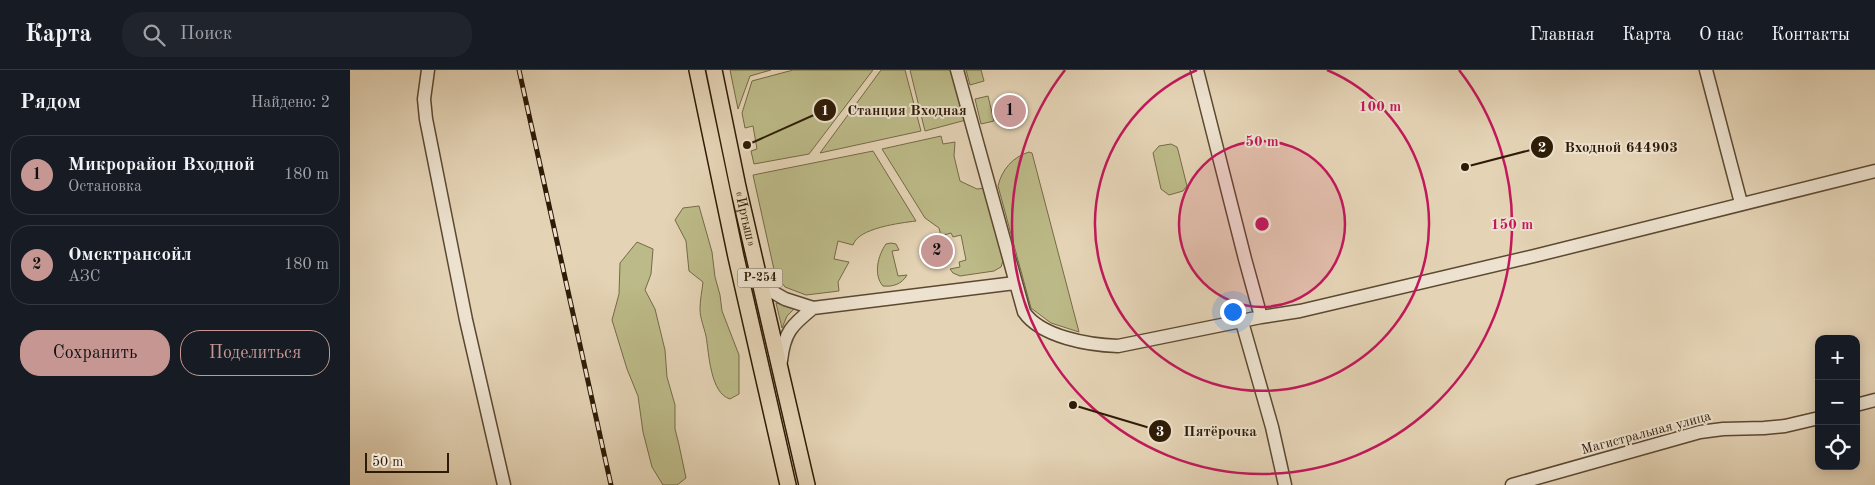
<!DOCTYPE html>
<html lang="ru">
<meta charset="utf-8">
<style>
:root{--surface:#171b24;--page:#20242c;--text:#f1f3f6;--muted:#9ea1a6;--line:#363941;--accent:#c59692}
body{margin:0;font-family:"Old Standard TT",serif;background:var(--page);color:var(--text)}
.controls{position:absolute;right:15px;bottom:15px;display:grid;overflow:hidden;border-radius:10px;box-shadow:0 2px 12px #0003}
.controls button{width:45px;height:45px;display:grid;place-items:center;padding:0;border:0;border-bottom:1px solid var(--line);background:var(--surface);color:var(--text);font:25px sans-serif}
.scale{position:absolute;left:15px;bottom:12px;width:84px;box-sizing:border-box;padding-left:5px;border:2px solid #2e1b05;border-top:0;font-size:14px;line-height:18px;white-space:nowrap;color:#2e1b05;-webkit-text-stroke:4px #ede2cf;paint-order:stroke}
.you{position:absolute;left:882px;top:241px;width:18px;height:18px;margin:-12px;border:4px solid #fff;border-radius:50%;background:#1a73e8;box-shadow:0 0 0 8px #1a73e833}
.badge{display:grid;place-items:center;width:32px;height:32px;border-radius:50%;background:var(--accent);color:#111;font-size:16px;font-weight:700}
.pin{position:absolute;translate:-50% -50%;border:2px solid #fff;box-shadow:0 1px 5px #0006}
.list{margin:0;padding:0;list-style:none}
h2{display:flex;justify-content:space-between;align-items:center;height:65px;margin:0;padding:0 20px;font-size:21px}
h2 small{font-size:16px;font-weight:400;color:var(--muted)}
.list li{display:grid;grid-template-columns:32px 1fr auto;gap:15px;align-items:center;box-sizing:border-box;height:80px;margin:0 10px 10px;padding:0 10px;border:1px solid var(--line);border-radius:20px}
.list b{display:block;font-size:19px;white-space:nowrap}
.list p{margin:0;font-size:16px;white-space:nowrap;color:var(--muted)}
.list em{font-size:16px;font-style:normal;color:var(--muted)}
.actions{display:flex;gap:10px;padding:15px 20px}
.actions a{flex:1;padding:11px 0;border:1px solid var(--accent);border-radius:20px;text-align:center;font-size:18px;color:var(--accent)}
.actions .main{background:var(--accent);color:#111}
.icon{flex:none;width:28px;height:28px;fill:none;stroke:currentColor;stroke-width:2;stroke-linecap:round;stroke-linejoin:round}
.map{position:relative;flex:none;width:1525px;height:415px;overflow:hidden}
header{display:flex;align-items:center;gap:30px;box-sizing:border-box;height:70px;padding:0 25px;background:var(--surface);border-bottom:1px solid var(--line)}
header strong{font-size:24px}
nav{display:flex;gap:28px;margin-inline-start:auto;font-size:18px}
.search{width:350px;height:45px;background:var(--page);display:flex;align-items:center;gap:12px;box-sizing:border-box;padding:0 18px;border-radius:20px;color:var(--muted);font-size:19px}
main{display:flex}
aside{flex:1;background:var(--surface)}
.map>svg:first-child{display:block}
</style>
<header>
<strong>Карта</strong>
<div class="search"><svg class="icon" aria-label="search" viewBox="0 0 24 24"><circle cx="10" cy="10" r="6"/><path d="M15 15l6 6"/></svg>Поиск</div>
<nav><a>Главная</a><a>Карта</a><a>О нас</a><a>Контакты</a></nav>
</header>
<main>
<aside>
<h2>Рядом<small>Найдено: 2</small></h2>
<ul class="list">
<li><span class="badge">1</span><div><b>Микрорайон Входной</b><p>Остановка</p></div><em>180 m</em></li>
<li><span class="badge">2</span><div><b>Омсктрансойл</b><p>АЗС</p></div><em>180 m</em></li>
</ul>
<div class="actions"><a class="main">Сохранить</a><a>Поделиться</a></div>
</aside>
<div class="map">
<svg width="1525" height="415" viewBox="0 0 1525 415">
<rect width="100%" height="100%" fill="#e4d3b5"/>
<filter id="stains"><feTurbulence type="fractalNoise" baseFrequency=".004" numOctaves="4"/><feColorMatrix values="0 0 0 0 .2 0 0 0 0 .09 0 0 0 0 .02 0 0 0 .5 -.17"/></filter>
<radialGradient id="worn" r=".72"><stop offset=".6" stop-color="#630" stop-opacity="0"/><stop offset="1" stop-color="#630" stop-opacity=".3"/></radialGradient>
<!-- green -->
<path fill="#bcba88" stroke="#756a46" d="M 380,0 L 421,0 L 400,6 L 388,39 Z
M 443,0 L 523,0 L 459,84 L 404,94 L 401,81 L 407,79 L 403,56 L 395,58 L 392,43 L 402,11 Z
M 531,0 L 555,0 L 571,61 L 470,83 Z
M 560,0 L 603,0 L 616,50 L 575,61 Z
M 616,0 L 631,0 L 634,11 L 620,15 Z
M 638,26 L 644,51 L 631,54 L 625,29 Z
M 591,66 L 593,74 L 605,72 L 604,86 L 610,111 L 627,119 L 636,118 L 654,188 L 651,197 L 644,201 L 610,206 L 603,203 L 600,199 L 610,197 L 609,192 L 616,190 L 611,165 L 603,167 L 601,163 L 591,166 L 589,158 L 575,148 L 532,79 Z
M 821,74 L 827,77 L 828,80 L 837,116 L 833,121 L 819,125 L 811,119 L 803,83 L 809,76 Z
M 523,81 L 566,151 C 550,153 508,158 503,175 L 488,171 L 484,189 L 499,192 L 488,212 L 489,221 L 456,225 L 435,217 L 425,204 L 403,105 Z
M 679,82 L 682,83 L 729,262 L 701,253 L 681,238 L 648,116 C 652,99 663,87 679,82 Z
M 349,136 L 362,182 L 365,207 L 370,225 L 372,241 L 389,285 L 389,324 L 380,329 C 360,323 359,283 356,266 C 354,257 350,248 350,239 C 350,230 352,221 353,212 L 339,201 L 336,171 L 325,150 L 333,138 Z
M 287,172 L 303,179 L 301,204 L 295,220 L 305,239 L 315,280 L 317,307 L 325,335 L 325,359 L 329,375 L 336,408 L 327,415 L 313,415 L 302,397 L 293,362 L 288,326 L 277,299 L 262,250 L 269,224 L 270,193 Z
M 541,173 L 546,174 L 549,180 L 542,181 L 548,206 L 557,205 C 552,214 543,217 533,216 C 523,205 528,185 536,174 Z
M 426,233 L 445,238 L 437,246 L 432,258 Z"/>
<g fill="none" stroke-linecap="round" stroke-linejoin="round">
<defs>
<path id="minor" d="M 78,0 L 74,29 L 76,49 L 116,250 L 154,415
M 607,0 L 674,242 C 691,267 739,275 768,276 L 911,247 L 950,241 L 1184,186 L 1525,101
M 847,0 L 895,189 L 911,247
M 1356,0 L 1391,133
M 409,203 L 421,221 L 435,229 L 463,238 L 665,213
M 892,252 L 922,357 L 935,415
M 431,291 C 434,262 442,255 463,238
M 1506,335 L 1525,330
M 1162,415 L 1350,362 L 1373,359 L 1414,358 L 1435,356 L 1469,348"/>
<g id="major">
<path d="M 347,0 L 386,187 L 438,415"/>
<path id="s1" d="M 364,0 L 388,117 L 457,415"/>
</g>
</defs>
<!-- minor casing -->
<use href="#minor" stroke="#5c4931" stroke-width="15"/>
<!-- major casing -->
<use href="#major" stroke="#2e1b05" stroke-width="18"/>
<!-- minor -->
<use href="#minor" stroke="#ede2cf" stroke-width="12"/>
<!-- major -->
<use href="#major" stroke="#e4d3b5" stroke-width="15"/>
<defs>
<path id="rail" d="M 169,0 L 261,415"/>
</defs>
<!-- rail casing -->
<use href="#rail" stroke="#2e1b05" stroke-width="5"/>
<!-- rail -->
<use href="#rail" stroke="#ede2cf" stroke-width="3" stroke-dasharray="9" stroke-linecap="butt"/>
</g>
<!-- distance rings -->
<circle cx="912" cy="154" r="83" fill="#c2185b" fill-opacity=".12"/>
<g fill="none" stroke="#c2185b" stroke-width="2.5">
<circle cx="912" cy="154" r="83"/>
<path d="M977 0A167 167 0 1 1 847 0"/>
<path d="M1109 0A250 250 0 1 1 715 0"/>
</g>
<g text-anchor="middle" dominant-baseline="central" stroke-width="4" stroke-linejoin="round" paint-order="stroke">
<!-- shield labels -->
<rect fill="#ede2cf" stroke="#675742" stroke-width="1" x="387.5" y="198.5" width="45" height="19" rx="4"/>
<g font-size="12" font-weight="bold" fill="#2e1b05">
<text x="410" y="208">Р-254</text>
</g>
<!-- street labels -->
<g font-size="14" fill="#2e1b05" stroke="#ede2cf">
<text stroke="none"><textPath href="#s1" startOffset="152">«Иртыш»</textPath></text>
<text transform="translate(1296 363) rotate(-15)">Магистральная улица</text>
</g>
</g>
<circle cx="912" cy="154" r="8" fill="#c2185b" stroke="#ede2cf" stroke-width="2.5"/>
<g font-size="15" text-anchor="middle" font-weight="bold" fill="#c2185b" stroke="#ede2cf" stroke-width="4" stroke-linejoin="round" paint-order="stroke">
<text x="1030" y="41">100 m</text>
<text x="912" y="76">50 m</text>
<text x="1162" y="159">150 m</text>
</g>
<!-- callouts -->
<path fill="none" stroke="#2e1b05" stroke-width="2" d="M397 75L475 40M1115 97L1192 77M723 335L810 361"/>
<g fill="#2e1b05" stroke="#ede2cf" stroke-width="2">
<circle cx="397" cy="75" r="5"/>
<circle cx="1115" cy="97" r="5"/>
<circle cx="723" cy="335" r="5"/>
<circle cx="475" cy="40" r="12"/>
<circle cx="1192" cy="77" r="12"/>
<circle cx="810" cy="361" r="12"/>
</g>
<g font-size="15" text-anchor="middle" font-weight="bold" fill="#fff">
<text x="475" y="45">1</text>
<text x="1192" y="82">2</text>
<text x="810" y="366">3</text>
</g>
<g font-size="15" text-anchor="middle" font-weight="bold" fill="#2e1b05" stroke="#ede2cf" stroke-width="4" stroke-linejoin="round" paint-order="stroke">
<text x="557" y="45">Станция Входная</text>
<text x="1271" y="82">Входной 644903</text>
<text x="870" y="366">Пятёрочка</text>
</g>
<rect width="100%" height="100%" filter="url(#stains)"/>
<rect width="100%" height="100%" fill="url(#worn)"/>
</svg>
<div class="controls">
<button>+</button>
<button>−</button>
<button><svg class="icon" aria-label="locate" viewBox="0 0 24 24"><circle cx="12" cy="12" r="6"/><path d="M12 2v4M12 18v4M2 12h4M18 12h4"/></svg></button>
</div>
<div class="scale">50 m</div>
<div class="you"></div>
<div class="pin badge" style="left:660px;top:41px">1</div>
<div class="pin badge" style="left:587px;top:181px">2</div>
</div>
</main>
